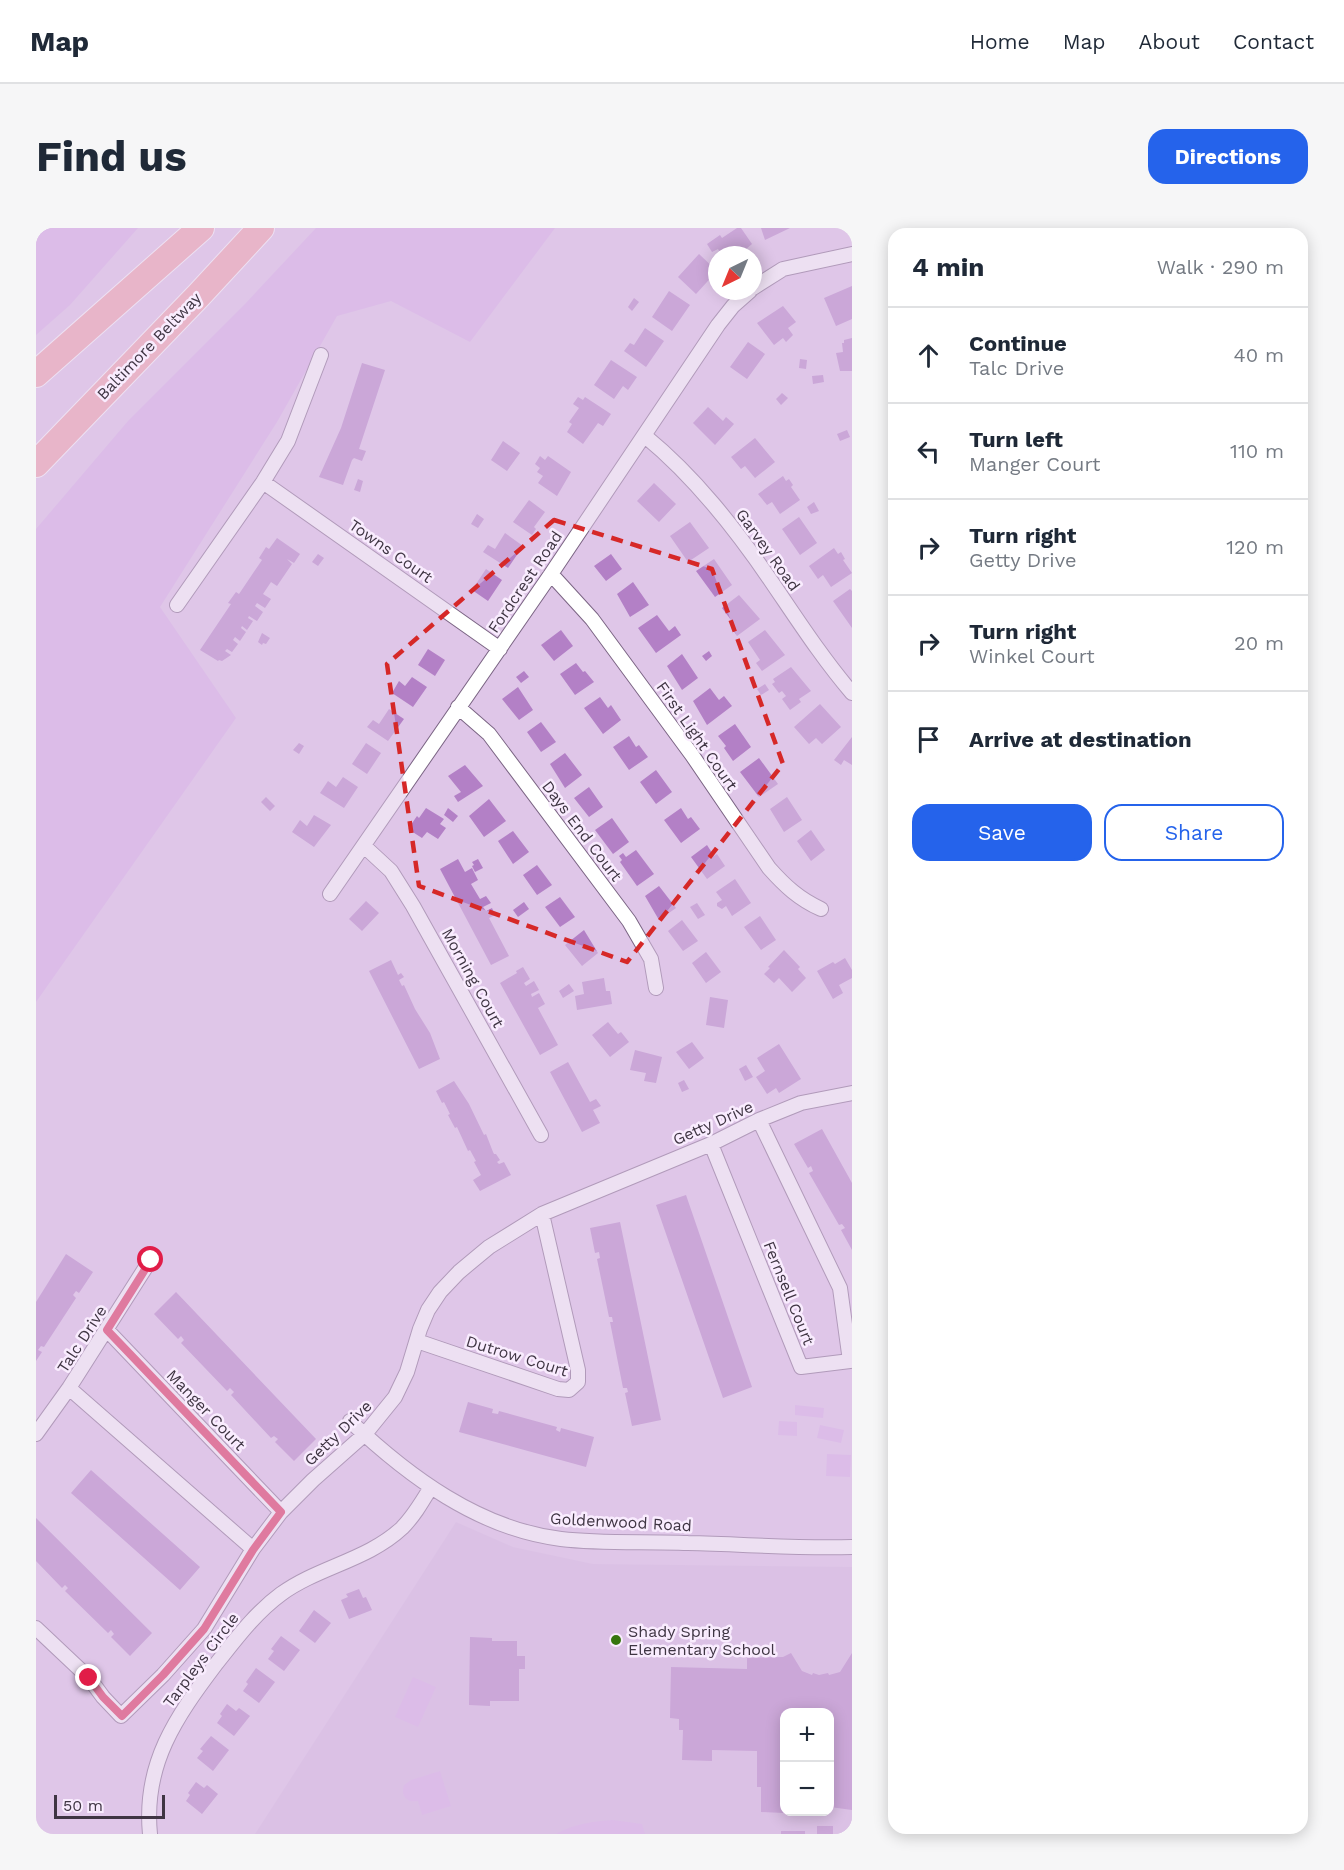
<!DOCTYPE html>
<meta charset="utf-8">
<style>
:root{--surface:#fff;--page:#f6f6f7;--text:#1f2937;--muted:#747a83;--line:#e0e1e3;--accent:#2563eb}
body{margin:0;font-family:"Work Sans",sans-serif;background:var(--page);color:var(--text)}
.controls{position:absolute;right:18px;bottom:18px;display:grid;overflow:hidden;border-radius:12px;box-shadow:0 3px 15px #0003}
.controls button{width:54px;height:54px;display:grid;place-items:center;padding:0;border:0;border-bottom:2px solid var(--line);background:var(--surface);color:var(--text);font:30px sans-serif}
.compass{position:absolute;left:672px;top:18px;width:54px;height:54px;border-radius:50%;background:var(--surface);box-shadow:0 3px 15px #0003;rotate:223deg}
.scale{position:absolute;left:18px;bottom:15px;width:111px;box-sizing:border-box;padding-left:6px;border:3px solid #3f3543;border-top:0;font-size:16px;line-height:21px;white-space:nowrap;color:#3f3543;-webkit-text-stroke:4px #f9ecfe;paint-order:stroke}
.stop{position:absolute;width:18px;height:18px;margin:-14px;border:4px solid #e11d48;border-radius:50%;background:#fff}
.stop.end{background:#e11d48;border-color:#fff;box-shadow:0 2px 6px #0008}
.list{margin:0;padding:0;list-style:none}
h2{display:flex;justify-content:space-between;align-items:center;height:78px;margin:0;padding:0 24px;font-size:26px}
h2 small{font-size:20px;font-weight:400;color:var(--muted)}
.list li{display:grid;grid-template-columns:39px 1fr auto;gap:18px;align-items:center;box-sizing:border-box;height:96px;padding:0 24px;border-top:2px solid var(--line)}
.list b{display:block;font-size:22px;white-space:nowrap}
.list p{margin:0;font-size:20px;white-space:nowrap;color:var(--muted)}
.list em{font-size:20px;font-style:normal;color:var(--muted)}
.actions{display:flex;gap:12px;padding:18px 24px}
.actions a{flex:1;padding:14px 0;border:2px solid var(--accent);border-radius:18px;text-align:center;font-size:21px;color:var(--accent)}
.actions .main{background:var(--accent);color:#fff}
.icon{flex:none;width:33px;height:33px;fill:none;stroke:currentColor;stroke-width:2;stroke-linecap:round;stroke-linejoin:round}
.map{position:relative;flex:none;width:816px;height:1606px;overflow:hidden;border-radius:18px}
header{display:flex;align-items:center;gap:36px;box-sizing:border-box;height:84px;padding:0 30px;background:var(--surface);border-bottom:2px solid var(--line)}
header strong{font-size:28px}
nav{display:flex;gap:33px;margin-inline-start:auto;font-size:21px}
.intro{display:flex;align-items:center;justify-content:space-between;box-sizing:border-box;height:144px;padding:0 36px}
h1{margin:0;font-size:42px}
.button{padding:15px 27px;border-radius:18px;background:var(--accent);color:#fff;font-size:21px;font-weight:700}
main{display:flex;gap:36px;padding:0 36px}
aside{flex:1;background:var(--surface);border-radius:18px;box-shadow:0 3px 15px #0003}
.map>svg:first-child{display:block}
</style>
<header>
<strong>Map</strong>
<nav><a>Home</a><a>Map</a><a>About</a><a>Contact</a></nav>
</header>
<div class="intro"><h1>Find us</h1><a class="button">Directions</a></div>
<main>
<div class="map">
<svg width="816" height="1606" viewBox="0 0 816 1606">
<rect width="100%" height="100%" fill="#dfc6e8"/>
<!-- built -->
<path fill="#d8bbe3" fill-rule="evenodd" d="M 420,1294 L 477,1319 L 557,1336 L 816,1339 L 816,1606 L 219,1606 ZM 748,1484 L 794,1484 L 794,1584 L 748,1584 Z"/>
<!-- green -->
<path fill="#d9b0e8" d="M 0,0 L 102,0 L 34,77 L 0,107 Z
M 280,0 L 519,0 L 434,114 L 355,73 L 301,88 L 241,194 L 124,379 L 200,490 L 0,774 L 0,301 L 92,193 L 209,76 Z
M 759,1177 L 788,1180 L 787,1190 L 759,1187 Z
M 743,1193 L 761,1194 L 761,1208 L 742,1207 Z
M 784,1197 L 808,1202 L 805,1215 L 781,1210 Z
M 791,1226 L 815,1227 L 814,1249 L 790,1248 Z
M 377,1449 L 400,1459 L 382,1499 L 359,1489 Z
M 404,1543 L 415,1578 L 386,1587 L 382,1573 C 371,1575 364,1568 368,1557 L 375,1552 Z
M 577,1592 L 606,1596 L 609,1606 L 520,1606 C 537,1596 558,1593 577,1592 Z"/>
<!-- building -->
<path fill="#b380c6" d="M 701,0 L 705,0 L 716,16 L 703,27 L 686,27 L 682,21 L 676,24 L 671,16 L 684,7 L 686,10 Z
M 725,0 L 754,0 L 729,12 Z
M 663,26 L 681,43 L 660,66 L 642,49 Z
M 816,58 L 816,91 L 800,98 L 788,70 Z
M 633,63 L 654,77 L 636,103 L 616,89 Z
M 598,70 L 603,74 L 596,83 L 592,79 Z
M 747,78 L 760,94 L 752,100 L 757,107 L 750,114 L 747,110 L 738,117 L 721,95 Z
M 609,100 L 628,113 L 610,139 L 588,123 L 594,115 L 598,117 Z
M 816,110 L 816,143 L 804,143 L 800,125 L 807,124 L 806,115 L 808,115 L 808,112 Z
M 712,114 L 729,126 L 711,151 L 694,139 Z
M 764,131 L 771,132 L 770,141 L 763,140 Z
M 575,132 L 601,149 L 592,162 L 587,158 L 578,171 L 558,157 Z
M 326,135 L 349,142 L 323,221 L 330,223 L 326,233 L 318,230 L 316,232 L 307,257 L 283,249 L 305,200 Z
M 787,147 L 788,154 L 777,156 L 776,148 Z
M 746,165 L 752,170 L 745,177 L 740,171 Z
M 542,169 L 547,172 L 549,169 L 575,186 L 567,198 L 562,195 L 547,216 L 531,204 L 536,196 L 533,194 L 543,180 L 537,176 Z
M 672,179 L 687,193 L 690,189 L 698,196 L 679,217 L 657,195 Z
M 811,202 L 814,209 L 804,213 L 801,206 Z
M 719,210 L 739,234 L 719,250 L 709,238 L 705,241 L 695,229 Z
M 467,213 L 484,225 L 471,243 L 455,232 Z
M 504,228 L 509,232 L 512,228 L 535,244 L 521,268 L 502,255 L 507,248 L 501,244 L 504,240 L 499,236 Z
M 747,248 L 750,253 L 753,251 L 757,257 L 755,259 L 764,272 L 744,286 L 736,274 L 731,277 L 722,266 Z
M 322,251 L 327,253 L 324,264 L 318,262 Z
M 618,255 L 640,276 L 623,294 L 601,273 Z
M 493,272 L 509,284 L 498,299 L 500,301 L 496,307 L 477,294 Z
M 778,274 L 783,283 L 775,286 L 771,279 Z
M 441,286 L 448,291 L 442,300 L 435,296 Z
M 763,289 L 781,315 L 764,327 L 746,301 Z
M 654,294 L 673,320 L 652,334 L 634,308 Z
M 469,305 L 487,318 L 472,340 L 447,324 L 452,317 L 459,321 Z
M 241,310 L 264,326 L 258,335 L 251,331 L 256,336 L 241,358 L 235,354 L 227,366 L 235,371 L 229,380 L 221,375 L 219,378 L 227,384 L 221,393 L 213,388 L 212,390 L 217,393 L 211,402 L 206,398 L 205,400 L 210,404 L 204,413 L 199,409 L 197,412 L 202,416 L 196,424 L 191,421 L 189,423 L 195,427 L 186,433 L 183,432 L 182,433 L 164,422 L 195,376 L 192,375 L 200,364 L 203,366 L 226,332 L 223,330 L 230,319 L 233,321 Z
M 798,320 L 802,326 L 805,324 L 809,331 L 807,332 L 816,345 L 795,359 L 787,347 L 782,351 L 773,338 Z
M 282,326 L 288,330 L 282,338 L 276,334 Z
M 575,326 L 586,341 L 570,353 L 558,338 Z
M 678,331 L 696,357 L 679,369 L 660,343 Z
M 450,341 L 466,352 L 452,373 L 436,362 Z
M 597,354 L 613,377 L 594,389 L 581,366 Z
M 814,361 L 816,363 L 816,400 L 797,373 Z
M 703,367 L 724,391 L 701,408 L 695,399 L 698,396 L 686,380 Z
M 621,387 L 633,403 L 639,398 L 645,407 L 620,425 L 602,400 Z
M 525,402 L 537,418 L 518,433 L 505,417 Z
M 729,402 L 749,427 L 726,443 L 720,435 L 724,432 L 712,414 Z
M 226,405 L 234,410 L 230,416 L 227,415 L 226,417 L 222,414 Z
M 392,421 L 409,432 L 399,448 L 382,437 Z
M 673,423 L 676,428 L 670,433 L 666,428 Z
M 646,426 L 662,450 L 646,462 L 631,438 Z
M 540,435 L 547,444 L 549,443 L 558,454 L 539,467 L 524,446 Z
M 755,439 L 775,463 L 763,471 L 765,474 L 754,482 L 746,471 L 750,468 L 746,463 L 743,465 L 736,456 L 739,454 L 737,451 Z
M 488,443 L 493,449 L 485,455 L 480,449 Z
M 376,449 L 391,459 L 377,479 L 356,465 L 363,453 L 369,458 Z
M 729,456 L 733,462 L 725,467 L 721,461 Z
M 482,459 L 497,482 L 483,492 L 466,471 Z
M 674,460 L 683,472 L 688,468 L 696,478 L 671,497 L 657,473 Z
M 564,469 L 572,480 L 575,477 L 585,492 L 567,506 L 548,480 Z
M 784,476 L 805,499 L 786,516 L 780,510 L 773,516 L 758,499 Z
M 353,481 L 368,491 L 352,513 L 331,499 L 337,492 L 343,496 Z
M 505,494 L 520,514 L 505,524 L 491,504 Z
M 699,496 L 715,519 L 697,533 L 688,520 L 690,518 L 682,508 Z
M 593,508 L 600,519 L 603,517 L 612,529 L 593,542 L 577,519 Z
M 816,509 L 816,537 L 808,532 L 805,537 L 798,532 Z
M 263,515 L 268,518 L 263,526 L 257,522 Z
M 330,515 L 345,525 L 331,546 L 316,536 Z
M 529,525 L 546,547 L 529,560 L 514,536 Z
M 723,530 L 742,556 L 723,569 L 704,544 Z
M 429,537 L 447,558 L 422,574 L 418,568 L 425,564 L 412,548 Z
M 620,542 L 636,564 L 620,576 L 604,554 Z
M 307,549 L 322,559 L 308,580 L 284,565 L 292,553 L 300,559 Z
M 553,559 L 567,579 L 553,589 L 538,570 Z
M 230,569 L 239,578 L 234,583 L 225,574 Z
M 751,569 L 766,592 L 748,604 L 734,581 Z
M 453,571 L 470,593 L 448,609 L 433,588 Z
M 390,580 L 408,591 L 404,596 L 410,600 L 402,611 L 391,604 L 386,610 L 372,601 L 381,588 L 383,590 Z
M 412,580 L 422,588 L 417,594 L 408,587 Z
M 645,580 L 652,591 L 655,589 L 664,601 L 645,615 L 628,592 Z
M 278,587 L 295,597 L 278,619 L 256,604 L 264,592 L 271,598 Z
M 576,590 L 593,614 L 577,626 L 559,602 Z
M 775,602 L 789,622 L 775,633 L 761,613 Z
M 477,603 L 493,624 L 477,636 L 462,613 Z
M 671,617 L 678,628 L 681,626 L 689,638 L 671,651 L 655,629 Z
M 600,622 L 618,646 L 601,658 L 584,634 L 586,632 L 583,628 L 587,625 L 590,629 Z
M 422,631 L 429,644 L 436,640 L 442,652 L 435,656 L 444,671 L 450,668 L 455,675 L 447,679 L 450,683 L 456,680 L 459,687 L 453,690 L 473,728 L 455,737 L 404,641 Z
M 442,631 L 447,640 L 439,644 L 436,638 L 438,637 L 436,634 Z
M 501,637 L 516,657 L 501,667 L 487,647 Z
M 699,651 L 715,675 L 696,688 L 690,678 L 686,681 L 681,678 L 681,675 L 686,672 L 680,664 Z
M 623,658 L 640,680 L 623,692 L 609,668 Z
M 524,669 L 539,689 L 524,699 L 509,679 Z
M 330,673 L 343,685 L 326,703 L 313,691 Z
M 488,674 L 493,681 L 482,689 L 477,682 Z
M 661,675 L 669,687 L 662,691 L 654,679 Z
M 724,688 L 740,712 L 725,722 L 708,699 Z
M 646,692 L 662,713 L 647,723 L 632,703 Z
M 548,702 L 562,725 L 546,738 L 529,717 Z
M 748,722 L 764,739 L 762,741 L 770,750 L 756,764 L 743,750 L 738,755 L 728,746 L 734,740 L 732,739 Z
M 670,724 L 685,744 L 670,755 L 656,735 Z
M 809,730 L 816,742 L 816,750 L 803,757 L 807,765 L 797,771 L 781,743 L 797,734 L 799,736 Z
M 355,732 L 362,747 L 365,745 L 368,749 L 363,752 L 366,758 L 368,757 L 379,781 L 394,805 L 404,831 L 383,841 L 333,743 Z
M 487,739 L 494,751 L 488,755 L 490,758 L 498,753 L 503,762 L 495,766 L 496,769 L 503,765 L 509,776 L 502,780 L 522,817 L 504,827 L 464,755 L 481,745 L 480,743 Z
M 568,750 L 570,763 L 574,763 L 576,776 L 541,782 L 539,768 L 548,766 L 546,754 Z
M 533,756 L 538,763 L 527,770 L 523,763 Z
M 674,769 L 692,772 L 688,800 L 670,797 Z
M 572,794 L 582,806 L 585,804 L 593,814 L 574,829 L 556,807 Z
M 656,814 L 668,830 L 653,841 L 640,824 Z
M 743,816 L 765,851 L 743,865 L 740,860 L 731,866 L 720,849 L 729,843 L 721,830 Z
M 599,822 L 626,829 L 620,855 L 608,853 L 610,845 L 594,842 Z
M 532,834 L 554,874 L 560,871 L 565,878 L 557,882 L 564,895 L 546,904 L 514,844 Z
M 710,837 L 717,849 L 709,853 L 703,841 Z
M 648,852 L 653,861 L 646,864 L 642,855 Z
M 418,853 L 433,876 L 448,907 L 450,906 L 457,924 L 458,926 L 460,926 L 464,932 L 461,934 L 463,936 L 468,934 L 475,947 L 444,963 L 437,952 L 445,947 L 438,934 L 440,933 L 434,922 L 432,923 L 421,899 L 419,900 L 412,887 L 414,886 L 408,874 L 406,875 L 400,863 Z
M 786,901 L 816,955 L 816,1022 L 805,1002 L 809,1000 L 806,996 L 803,997 L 773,945 L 777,943 L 775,938 L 772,940 L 758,916 Z
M 650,967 L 716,1159 L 687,1170 L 620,977 Z
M 584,994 L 625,1192 L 596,1198 L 589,1165 L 592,1164 L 591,1160 L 587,1160 L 574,1094 L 577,1094 L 576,1089 L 573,1089 L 561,1031 L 564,1030 L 563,1024 L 559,1025 L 554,1000 Z
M 30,1026 L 57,1044 L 43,1065 L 40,1063 L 37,1067 L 40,1070 L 8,1119 L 5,1118 L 2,1122 L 6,1124 L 0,1133 L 0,1074 Z
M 140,1064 L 280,1211 L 258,1233 L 239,1214 L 242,1211 L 238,1208 L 235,1210 L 195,1167 L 198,1164 L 194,1160 L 191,1163 L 145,1115 L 148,1112 L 145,1108 L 142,1111 L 118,1086 Z
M 432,1174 L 457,1181 L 456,1185 L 462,1186 L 463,1183 L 521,1199 L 520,1202 L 524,1204 L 525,1200 L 558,1209 L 550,1239 L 423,1204 Z
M 55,1242 L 164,1339 L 144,1362 L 35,1265 Z
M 0,1290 L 116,1405 L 94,1428 L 75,1409 L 78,1406 L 75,1402 L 72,1405 L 29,1363 L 32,1360 L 29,1357 L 26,1360 L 0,1333 Z
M 323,1361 L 327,1370 L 330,1369 L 336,1382 L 313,1391 L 305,1372 L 312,1369 L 310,1366 Z
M 278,1382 L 295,1395 L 279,1415 L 263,1403 Z
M 245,1408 L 264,1422 L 248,1443 L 232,1431 L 238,1423 L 235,1421 Z
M 434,1409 L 456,1410 L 456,1413 L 481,1413 L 481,1428 L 489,1428 L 489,1441 L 483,1441 L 483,1473 L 454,1473 L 454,1478 L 433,1477 Z
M 755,1425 L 766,1443 L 776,1447 L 777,1445 L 783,1447 L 792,1445 L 793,1447 L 804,1444 L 816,1425 L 816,1582 L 794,1579 L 794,1484 L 748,1484 L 748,1585 L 725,1584 L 725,1559 L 721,1559 L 721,1523 L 676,1522 L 676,1533 L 646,1532 L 647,1502 L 643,1502 L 643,1491 L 634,1490 L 635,1439 L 711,1441 L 711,1430 L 747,1429 Z
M 220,1440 L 239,1454 L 223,1475 L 207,1463 L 212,1456 L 210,1454 Z
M 191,1476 L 200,1483 L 203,1480 L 214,1488 L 198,1508 L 181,1495 L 186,1488 L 184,1486 Z
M 175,1508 L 193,1522 L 177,1543 L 161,1530 L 167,1523 L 164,1521 Z
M 160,1554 L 168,1560 L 171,1557 L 182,1566 L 166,1586 L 150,1573 L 154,1567 L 152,1565 Z
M 781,1598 L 797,1598 L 797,1606 L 781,1606 Z
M 745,1603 L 769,1603 L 769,1606 L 745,1606 Z"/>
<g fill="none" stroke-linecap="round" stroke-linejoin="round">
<defs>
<path id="street" d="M 717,60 L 747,41 L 816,26
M 609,208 C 659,249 699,300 735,353 C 761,391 786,430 816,465
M 227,254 L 464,421
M 515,346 L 556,391 L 656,527 L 733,640 C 749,658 763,671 785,681
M 141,377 L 227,254 L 252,213 L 285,127
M 422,479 L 453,506 L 593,693 L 615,731 L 620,760
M 328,618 L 355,643 L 377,678 L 505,907
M 294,666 L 515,346 L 682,97 L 697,78 L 714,63
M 675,916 L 765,1139 L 814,1133 L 804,1060 L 723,892
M 71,1102 L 245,1284
M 381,1113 L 522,1161 L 533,1162 L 542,1154 L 542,1142 L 506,986
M 33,1160 L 217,1321
M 314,1193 C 372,1248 443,1301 525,1311 C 567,1316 610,1313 652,1315 C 707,1316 762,1321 816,1319
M 0,1206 L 33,1160 L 115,1031
M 0,1400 L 53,1450 L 67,1469 L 85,1488 L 127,1447 L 168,1401 L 217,1321 L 245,1284 L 277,1252 L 329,1206 L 359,1169 L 371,1144 L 384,1101 L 392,1082 L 404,1064 L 423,1044 L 453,1019 L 506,986 L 675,916 L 723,892 L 765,875 L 816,865
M 114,1606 C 107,1536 140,1489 180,1436 C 200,1411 219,1385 245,1366 C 282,1339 332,1332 366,1300 C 378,1288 386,1274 395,1259"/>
<path id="highway" d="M 0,146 L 165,0
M 0,236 L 163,67 L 225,0"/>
</defs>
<!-- street casing -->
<use href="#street" stroke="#7b6584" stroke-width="16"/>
<!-- highway casing -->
<use href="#highway" stroke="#fff" stroke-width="28"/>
<!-- street -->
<use href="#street" stroke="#fff" stroke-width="14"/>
<!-- highway -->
<use href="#highway" stroke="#f4a0a4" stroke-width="26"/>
</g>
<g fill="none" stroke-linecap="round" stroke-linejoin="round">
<!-- route -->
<path stroke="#e11d48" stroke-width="8" d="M 53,1450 L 67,1469 L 86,1488 L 127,1447 L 168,1401 L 217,1322 L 245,1284 L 71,1102 L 115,1032"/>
</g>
<!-- marked area -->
<path d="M0 0H816V1606H0ZM 518,292 L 676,341 L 747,536 L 591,734 L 383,658 L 351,436 Z" fill="#dfc6e8" fill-opacity=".55" fill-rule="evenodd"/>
<path fill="none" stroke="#d62828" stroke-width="4.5" stroke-dasharray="12 8" stroke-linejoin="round" d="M 518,292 L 676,341 L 747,536 L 591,734 L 383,658 L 351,436 Z"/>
<!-- markers -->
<circle fill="#36750f" stroke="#f9ecfe" stroke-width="2" cx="580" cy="1412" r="6"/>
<g text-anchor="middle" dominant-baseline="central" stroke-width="5" stroke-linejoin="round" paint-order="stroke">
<!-- street labels -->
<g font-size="16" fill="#3f3543" stroke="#f9ecfe">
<text transform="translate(113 118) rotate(-46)">Baltimore Beltway</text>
<text transform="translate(732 322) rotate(54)">Garvey Road</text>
<text transform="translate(355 323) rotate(35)">Towns Court</text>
<text transform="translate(489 354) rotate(-56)">Fordcrest Road</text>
<text transform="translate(661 508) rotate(55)">First Light Court</text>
<text transform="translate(546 603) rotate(53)">Days End Court</text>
<text transform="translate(437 750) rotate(61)">Morning Court</text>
<text transform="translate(677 895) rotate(-24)">Getty Drive</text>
<text transform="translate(753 1065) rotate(68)">Fernsell Court</text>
<text transform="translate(46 1111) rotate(-57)">Talc Drive</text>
<text transform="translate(481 1128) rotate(17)">Dutrow Court</text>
<text transform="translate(170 1182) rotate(46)">Manger Court</text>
<text transform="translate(302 1205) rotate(-44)">Getty Drive</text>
<text transform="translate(585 1294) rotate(3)">Goldenwood Road</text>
<text transform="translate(165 1432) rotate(-53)">Tarpleys Circle</text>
</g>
<!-- poi labels -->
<g font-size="16" fill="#3f3543" stroke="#f9ecfe" text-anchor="start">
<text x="592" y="1403">Shady Spring<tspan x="592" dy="18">Elementary School</tspan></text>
</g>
</g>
</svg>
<div class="controls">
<button>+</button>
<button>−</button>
</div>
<svg class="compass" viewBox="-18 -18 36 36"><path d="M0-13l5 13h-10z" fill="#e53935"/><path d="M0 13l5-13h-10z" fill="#747a83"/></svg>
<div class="scale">50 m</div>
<div class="stop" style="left:115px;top:1032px"></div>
<div class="stop end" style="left:53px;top:1450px"></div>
</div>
<aside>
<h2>4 min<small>Walk · 290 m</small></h2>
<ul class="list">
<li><svg class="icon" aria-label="ahead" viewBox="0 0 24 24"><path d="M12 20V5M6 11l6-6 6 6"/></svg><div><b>Continue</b><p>Talc Drive</p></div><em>40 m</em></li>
<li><svg class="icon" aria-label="left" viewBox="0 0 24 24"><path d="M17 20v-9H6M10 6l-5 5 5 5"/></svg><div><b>Turn left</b><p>Manger Court</p></div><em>110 m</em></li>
<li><svg class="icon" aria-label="right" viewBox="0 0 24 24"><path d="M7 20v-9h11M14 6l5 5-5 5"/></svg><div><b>Turn right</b><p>Getty Drive</p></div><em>120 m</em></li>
<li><svg class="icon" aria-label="right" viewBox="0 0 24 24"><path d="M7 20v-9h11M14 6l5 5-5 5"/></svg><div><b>Turn right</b><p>Winkel Court</p></div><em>20 m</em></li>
<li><svg class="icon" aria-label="arrive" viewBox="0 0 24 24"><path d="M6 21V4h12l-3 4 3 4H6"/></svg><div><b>Arrive at destination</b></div></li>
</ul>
<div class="actions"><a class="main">Save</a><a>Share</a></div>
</aside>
</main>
